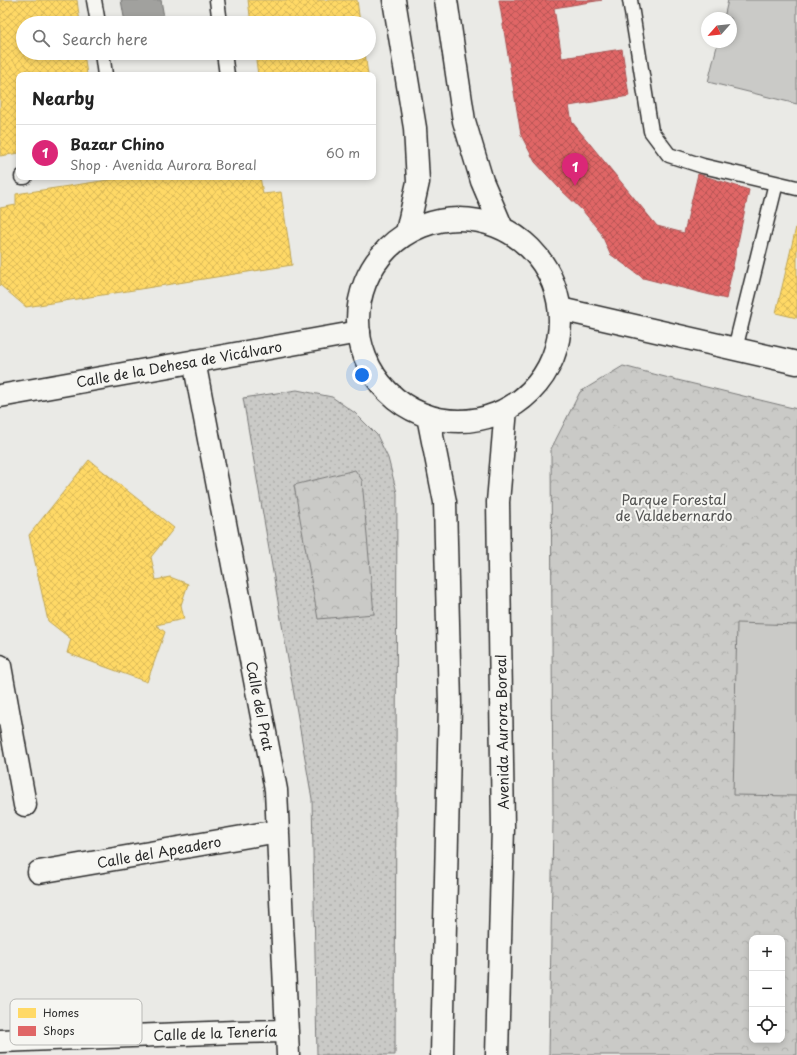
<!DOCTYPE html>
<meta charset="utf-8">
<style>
:root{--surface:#fff;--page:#f2f2f2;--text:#222;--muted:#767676;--line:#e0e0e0;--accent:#db2777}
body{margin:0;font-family:"Playpen Sans",sans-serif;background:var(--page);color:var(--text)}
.controls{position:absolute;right:12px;bottom:12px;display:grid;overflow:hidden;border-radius:8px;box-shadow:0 2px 6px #0003}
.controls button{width:36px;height:36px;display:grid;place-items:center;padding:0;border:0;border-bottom:1px solid var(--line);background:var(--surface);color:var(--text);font:20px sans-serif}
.compass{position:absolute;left:701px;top:12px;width:36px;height:36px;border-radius:50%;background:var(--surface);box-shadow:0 2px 6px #0003;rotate:243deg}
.you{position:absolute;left:362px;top:375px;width:14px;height:14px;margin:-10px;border:3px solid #fff;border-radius:50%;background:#1a73e8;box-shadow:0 0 0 6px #1a73e833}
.badge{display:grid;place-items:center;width:26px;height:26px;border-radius:50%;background:var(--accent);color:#fff;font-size:13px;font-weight:700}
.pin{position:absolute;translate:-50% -33px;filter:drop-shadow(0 1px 2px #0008)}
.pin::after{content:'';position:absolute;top:21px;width:14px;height:12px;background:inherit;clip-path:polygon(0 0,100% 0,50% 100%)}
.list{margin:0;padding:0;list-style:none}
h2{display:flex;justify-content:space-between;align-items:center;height:52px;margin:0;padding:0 16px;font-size:17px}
h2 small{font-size:13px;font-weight:400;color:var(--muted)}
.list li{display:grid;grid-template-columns:26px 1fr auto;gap:12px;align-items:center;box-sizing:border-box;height:56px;padding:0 16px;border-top:1px solid var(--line)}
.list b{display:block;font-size:15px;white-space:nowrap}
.list p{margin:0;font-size:13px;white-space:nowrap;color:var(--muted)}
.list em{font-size:13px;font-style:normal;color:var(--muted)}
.icon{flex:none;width:22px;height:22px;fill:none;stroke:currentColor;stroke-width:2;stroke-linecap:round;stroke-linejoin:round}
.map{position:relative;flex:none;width:797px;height:1055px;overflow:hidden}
.search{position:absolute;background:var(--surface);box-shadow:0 2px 6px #0003;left:16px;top:16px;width:360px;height:44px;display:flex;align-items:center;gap:10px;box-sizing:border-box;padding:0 14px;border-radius:22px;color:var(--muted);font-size:15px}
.panel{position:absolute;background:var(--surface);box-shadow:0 2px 6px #0003;left:16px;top:72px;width:360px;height:108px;border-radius:8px}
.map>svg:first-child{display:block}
</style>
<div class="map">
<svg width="797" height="1055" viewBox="0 0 797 1055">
<defs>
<pattern id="grass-dots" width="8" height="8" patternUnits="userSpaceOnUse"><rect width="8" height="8" fill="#cacac7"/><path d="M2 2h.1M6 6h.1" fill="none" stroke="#aeaeab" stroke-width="1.8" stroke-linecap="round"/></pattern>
<pattern id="park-crowns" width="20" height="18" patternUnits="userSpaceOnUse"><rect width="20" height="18" fill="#cacac7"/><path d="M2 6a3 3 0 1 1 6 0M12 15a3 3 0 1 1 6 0" fill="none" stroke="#aeaeab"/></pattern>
<pattern id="homes-cross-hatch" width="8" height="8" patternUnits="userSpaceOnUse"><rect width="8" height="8" fill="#ffd966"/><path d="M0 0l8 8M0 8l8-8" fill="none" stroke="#dbba59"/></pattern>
<pattern id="shops-cross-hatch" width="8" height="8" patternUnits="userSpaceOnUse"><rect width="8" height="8" fill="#e06666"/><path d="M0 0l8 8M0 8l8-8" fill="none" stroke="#b65454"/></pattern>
</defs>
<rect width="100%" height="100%" fill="#eaeae6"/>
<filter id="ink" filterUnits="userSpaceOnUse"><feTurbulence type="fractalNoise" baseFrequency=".025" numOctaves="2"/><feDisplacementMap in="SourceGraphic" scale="8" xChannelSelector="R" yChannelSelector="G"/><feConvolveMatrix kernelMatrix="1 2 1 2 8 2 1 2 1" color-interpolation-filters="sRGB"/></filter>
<g filter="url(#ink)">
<!-- grass -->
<path fill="url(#grass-dots)" stroke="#7a7a79" d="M 297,390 L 332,397 L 355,413 L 377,435 L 388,458 L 397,493 L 395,1055 L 317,1055 L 312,799 L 243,398 Z"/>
<!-- park -->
<path fill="url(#park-crowns)" stroke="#7a7a79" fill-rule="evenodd" d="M 623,366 L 669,378 L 797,409 L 797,1055 L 549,1055 L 553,820 L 551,449 L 580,392 ZM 752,938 L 782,938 L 782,1040 L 752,1040 Z
M 355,470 L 362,480 L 374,614 L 318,619 L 294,485 Z"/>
<!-- pitch -->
<path fill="#cacac7" stroke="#7a7a79" d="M 728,0 L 797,0 L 797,104 L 708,82 L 718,42 L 731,42 L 731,18 L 724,18 Z
M 737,623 L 797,625 L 797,796 L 733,795 Z"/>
<!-- water -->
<path fill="#a1a19e" stroke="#727270" d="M 121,0 L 161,0 L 165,23 L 125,23 Z"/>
<!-- homes -->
<path fill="url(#homes-cross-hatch)" stroke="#bfa554" d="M 0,0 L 77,0 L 80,23 L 23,23 L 23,53 L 84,53 L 87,75 L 19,75 L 19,153 L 0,156 Z
M 248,0 L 357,0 L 360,23 L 251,23 Z
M 255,53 L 365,53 L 368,75 L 258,75 Z
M 128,177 L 260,177 L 263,194 L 281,192 L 292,265 L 26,307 L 0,285 L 0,208 L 16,205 L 16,194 Z
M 797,223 L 797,318 L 776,313 Z
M 89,460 L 174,528 L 151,557 L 156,580 L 170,577 L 188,584 L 181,605 L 184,619 L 156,625 L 165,632 L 147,682 L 67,653 L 71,639 L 48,621 L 29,535 Z"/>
<!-- shops -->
<path fill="url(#shops-cross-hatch)" stroke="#aa5454" d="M 499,0 L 602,0 L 554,8 L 562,58 L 622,49 L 629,96 L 569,106 L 572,122 L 657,226 L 684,233 L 698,174 L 749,190 L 726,299 L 643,278 L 610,254 L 601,233 L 583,211 L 559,188 L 535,162 L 521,135 Z"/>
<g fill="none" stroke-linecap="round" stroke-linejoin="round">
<defs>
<path id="service" d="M 94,0 L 98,23
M 217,0 L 220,23
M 630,0 L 651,131 L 669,155 L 703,166 L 797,188
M 102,53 L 105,75
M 224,53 L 227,75
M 22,177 L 25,177
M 735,349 L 776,183"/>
<path id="minor" d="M 560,309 L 797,363
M 194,361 L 276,790 L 288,1055
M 0,396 L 359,332
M 0,666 L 25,805
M 39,872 L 278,831
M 0,1041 L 236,1032 L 287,1031"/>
<path id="secondary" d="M 394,0 L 415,128 L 418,182 L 407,232
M 446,0 L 464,121 L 482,181 L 502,228
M358 320a101 101 0 1 1 202 0a101 101 0 1 1-202 0Z
M 428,416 L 445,502 L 450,704 L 442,1055
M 497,1055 L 503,827 L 498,502 L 506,409"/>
</defs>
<!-- service casing -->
<use href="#service" stroke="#2b2b2b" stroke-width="17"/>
<!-- minor casing -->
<use href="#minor" stroke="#2b2b2b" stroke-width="25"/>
<!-- secondary casing -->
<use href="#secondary" stroke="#2b2b2b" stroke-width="25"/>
<!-- service -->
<use href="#service" stroke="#f6f6f2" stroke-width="14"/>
<!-- minor -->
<use href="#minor" stroke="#f6f6f2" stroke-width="22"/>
<!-- secondary -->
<use href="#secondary" stroke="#f6f6f2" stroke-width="22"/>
</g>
</g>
<g text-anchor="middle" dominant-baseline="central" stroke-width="4" stroke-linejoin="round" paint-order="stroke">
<!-- street labels -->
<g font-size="14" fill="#2b2b2b" stroke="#f6f6f2">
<text transform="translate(179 364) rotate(-10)">Calle de la Dehesa de Vicálvaro</text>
<text transform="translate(260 706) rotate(79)">Calle del Prat</text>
<text transform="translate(502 732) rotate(-91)">Avenida Aurora Boreal</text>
<text transform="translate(159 852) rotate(-10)">Calle del Apeadero</text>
<text transform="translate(215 1033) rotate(-2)">Calle de la Tenería</text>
</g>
<!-- park labels -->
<g font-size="14" fill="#535352" stroke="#f6f6f2">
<text x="674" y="499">Parque Forestal<tspan x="674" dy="16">de Valdebernardo</tspan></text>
</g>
</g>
<!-- legend -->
<rect x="10" y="999" width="132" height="46" rx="6" fill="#f6f6f2" stroke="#b9b9b6" stroke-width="1"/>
<rect x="18" y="1008" width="18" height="10" fill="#ffd966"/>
<rect x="18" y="1026" width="18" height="10" fill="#e06666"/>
<g font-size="11" fill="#2b2b2b">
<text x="43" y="1017">Homes</text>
<text x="43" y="1035">Shops</text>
</g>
</svg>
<div class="controls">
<button>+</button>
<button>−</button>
<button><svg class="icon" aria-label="locate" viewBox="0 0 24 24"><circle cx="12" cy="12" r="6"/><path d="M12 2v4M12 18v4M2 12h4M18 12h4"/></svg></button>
</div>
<svg class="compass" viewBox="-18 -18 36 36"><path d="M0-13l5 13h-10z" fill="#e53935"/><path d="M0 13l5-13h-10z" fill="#767676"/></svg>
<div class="you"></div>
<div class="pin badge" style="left:575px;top:186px">1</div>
<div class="search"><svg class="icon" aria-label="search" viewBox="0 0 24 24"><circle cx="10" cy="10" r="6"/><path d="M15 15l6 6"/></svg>Search here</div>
<section class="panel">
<h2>Nearby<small></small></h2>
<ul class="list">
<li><span class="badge">1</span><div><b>Bazar Chino</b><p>Shop · Avenida Aurora Boreal</p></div><em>60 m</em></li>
</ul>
</section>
</div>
